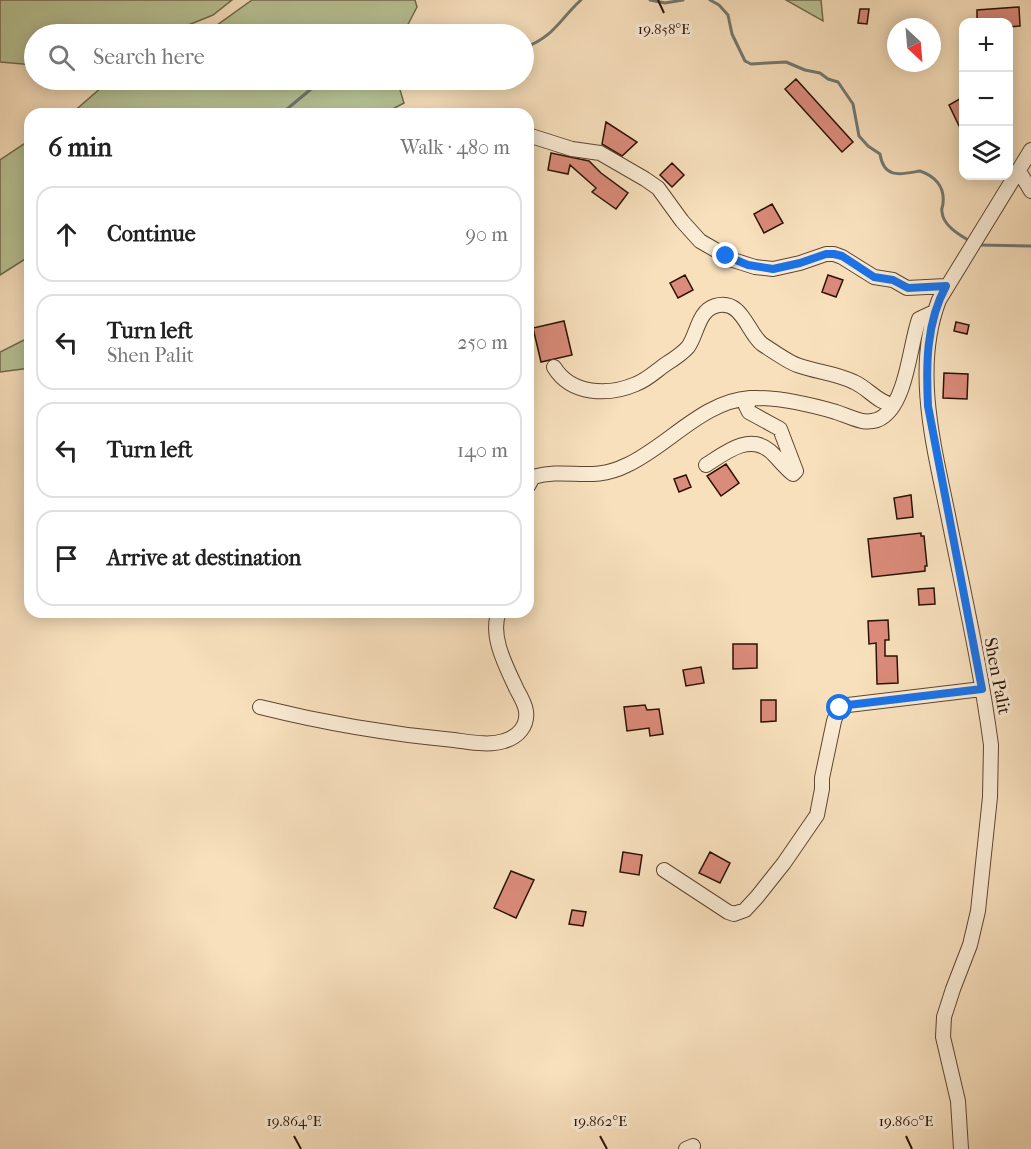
<!DOCTYPE html>
<meta charset="utf-8">
<style>
:root{--surface:#fff;--page:#f6f6f6;--text:#222;--muted:#767676;--line:#e0e0e0}
body{margin:0;font-family:"IM FELL French Canon",serif;background:var(--page);color:var(--text)}
.controls{position:absolute;right:18px;top:18px;display:grid;overflow:hidden;border-radius:12px;box-shadow:0 3px 15px #0003}
.controls button{width:54px;height:54px;display:grid;place-items:center;padding:0;border:0;border-bottom:2px solid var(--line);background:var(--surface);color:var(--text);font:30px sans-serif}
.compass{position:absolute;left:887px;top:18px;width:54px;height:54px;border-radius:50%;background:var(--surface);box-shadow:0 3px 15px #0003;rotate:154deg}
.stop{position:absolute;width:18px;height:18px;margin:-14px;border:4px solid #1a73e8;border-radius:50%;background:#fff}
.stop.end{background:#1a73e8;border-color:#fff;box-shadow:0 2px 6px #0008}
.list{margin:0;padding:0;list-style:none}
h2{display:flex;justify-content:space-between;align-items:center;height:78px;margin:0;padding:0 24px;font-size:26px}
h2 small{font-size:20px;font-weight:400;color:var(--muted)}
.list li{display:grid;grid-template-columns:39px 1fr auto;gap:18px;align-items:center;box-sizing:border-box;height:96px;margin:0 12px 12px;padding:0 12px;border:2px solid var(--line);border-radius:18px}
.list b{display:block;font-size:22px;white-space:nowrap}
.list p{margin:0;font-size:20px;white-space:nowrap;color:var(--muted)}
.list em{font-size:20px;font-style:normal;color:var(--muted)}
.icon{flex:none;width:33px;height:33px;fill:none;stroke:currentColor;stroke-width:2;stroke-linecap:round;stroke-linejoin:round}
.map{position:relative;flex:none;width:1031px;height:1149px;overflow:hidden}
.search{position:absolute;background:var(--surface);box-shadow:0 3px 15px #0003;left:24px;top:24px;width:510px;height:66px;display:flex;align-items:center;gap:15px;box-sizing:border-box;padding:0 21px;border-radius:33px;color:var(--muted);font-size:22px}
.panel{position:absolute;background:var(--surface);box-shadow:0 3px 15px #0003;left:24px;top:108px;width:510px;height:510px;border-radius:18px}
.map>svg:first-child{display:block}
</style>
<div class="map">
<svg width="1031" height="1149" viewBox="0 0 1031 1149">
<rect width="100%" height="100%" fill="#f8e0bd"/>
<filter id="stains"><feTurbulence type="fractalNoise" baseFrequency=".00333" numOctaves="4"/><feColorMatrix values="0 0 0 0 .2 0 0 0 0 .09 0 0 0 0 .02 0 0 0 .5 -.17"/></filter>
<radialGradient id="worn" r=".72"><stop offset=".6" stop-color="#630" stop-opacity="0"/><stop offset="1" stop-color="#630" stop-opacity=".3"/></radialGradient>
<!-- green -->
<path fill="#b8c395" stroke="#726a4c" stroke-width="1.5" d="M 0,0 L 232,0 L 213,15 L 166,34 L 34,34 L 34,65 L 0,62 Z
M 252,0 L 415,0 L 417,7 L 403,34 L 197,34 L 217,25 Z
M 786,0 L 821,0 L 823,21 Z
M 110,80 L 397,80 L 404,103 L 383,114 L 71,114 Z
M 30,140 L 30,256 L 0,275 L 0,160 Z
M 30,337 L 30,368 L 0,372 L 0,352 Z"/>
<g fill="none" stroke-linecap="round" stroke-linejoin="round">
<!-- stream -->
<path stroke="#717770" stroke-width="3" d="M 650,0 L 665,3 L 683,0
M 710,0 L 719,5 L 728,15 L 732,34 L 745,61 L 751,64 L 786,62 L 805,70 L 820,73 L 828,79 L 838,82 L 853,104 L 859,136 L 868,146 L 880,154 C 884,180 902,174 920,171 C 934,176 945,186 943,203 C 943,208 941,207 942,212 C 943,225 958,234 968,240
M 423,34 L 448,27 L 465,34
M 524,48 C 555,36 559,20 581,0
M 281,114 L 322,80
M 979,245 L 1031,246"/>
</g>
<!-- building -->
<path fill="#db8b7b" stroke="#2b1202" stroke-width="1.5" d="M 1019,7 L 1020,26 L 1008,27 L 1008,22 L 977,22 L 977,10 Z
M 860,9 L 869,9 L 867,24 L 858,23 Z
M 796,79 L 853,142 L 842,152 L 785,89 Z
M 963,97 L 963,134 L 949,105 Z
M 606,122 L 637,142 L 622,156 L 602,144 Z
M 551,153 L 589,161 L 601,173 L 628,193 L 616,209 L 592,192 L 596,188 L 570,165 L 568,174 L 548,170 Z
M 672,163 L 684,175 L 672,187 L 660,175 Z
M 772,204 L 783,223 L 764,233 L 754,214 Z
M 685,275 L 693,290 L 678,298 L 670,283 Z
M 828,275 L 843,280 L 836,297 L 822,292 Z
M 564,321 L 572,355 L 541,362 L 533,328 Z
M 956,322 L 969,325 L 967,334 L 954,331 Z
M 944,373 L 968,374 L 967,399 L 943,398 Z
M 726,464 L 739,483 L 721,496 L 707,476 Z
M 686,475 L 691,487 L 679,492 L 674,479 Z
M 911,495 L 913,517 L 897,519 L 894,498 Z
M 921,533 L 921,536 L 924,536 L 927,566 L 925,566 L 925,571 L 872,577 L 868,539 Z
M 934,588 L 935,604 L 919,605 L 918,589 Z
M 888,620 L 889,640 L 885,640 L 885,656 L 897,656 L 898,683 L 877,684 L 876,643 L 869,644 L 868,621 Z
M 733,644 L 757,644 L 757,668 L 733,669 Z
M 701,667 L 704,683 L 686,686 L 683,670 Z
M 761,700 L 776,700 L 776,721 L 761,722 Z
M 645,705 L 647,710 L 659,709 L 663,734 L 650,736 L 649,728 L 627,731 L 624,707 Z
M 623,852 L 642,855 L 639,875 L 620,872 Z
M 710,852 L 730,863 L 720,883 L 699,873 Z
M 511,871 L 534,880 L 516,918 L 494,908 Z
M 572,910 L 586,912 L 583,926 L 569,924 Z"/>
<g fill="none" stroke-linecap="round" stroke-linejoin="round">
<defs>
<path id="street" d="M 528,135 L 572,149 L 600,153 L 645,179 L 658,188 L 682,221 L 700,241 L 733,260 L 755,267 L 773,269 L 800,263 L 826,254 L 834,254 L 842,257 L 874,277 L 893,280 L 907,288 L 946,286
M 1019,171 L 1031,191
M 554,367 C 571,395 608,396 636,384 C 647,380 656,371 666,364 C 674,359 682,354 688,347 C 697,335 698,311 715,306 C 742,298 747,332 762,344 C 768,348 790,363 797,365 C 816,372 836,373 854,382 C 868,388 878,403 893,405
M 706,465 C 725,453 749,433 770,451 C 778,458 784,467 793,474 L 796,471 L 780,429 L 749,412 L 746,406 L 752,398
M 528,486 L 533,477 C 568,467 591,483 627,465 C 668,446 703,401 750,398 C 776,397 812,405 836,412 C 845,415 853,419 862,421 C 869,422 878,421 884,416 C 907,399 910,344 919,319 L 934,312
M 260,707 C 324,723 388,734 454,740 C 470,742 489,746 504,741 C 518,737 528,726 526,711 C 525,704 521,697 517,690 C 507,668 489,636 499,612
M 664,870 L 728,912 L 734,914 L 745,910 L 757,897 L 784,863 L 817,815 L 822,789 L 822,778 L 834,721 C 837,712 839,708 848,705 L 982,689
M 686,1149 L 693,1146
M 961,1149 L 958,1101 L 943,1037 L 944,1017 L 953,989 L 970,945 L 978,911 L 990,797 L 991,745 C 981,669 964,595 949,520 C 935,450 912,370 939,300 L 1031,150"/>
</defs>
<!-- street casing -->
<use href="#street" stroke="#5e4631" stroke-width="16"/>
<!-- street -->
<use href="#street" stroke="#faebd4" stroke-width="14"/>
</g>
<g fill="none" stroke-linecap="round" stroke-linejoin="round">
<!-- route -->
<path stroke="#1a73e8" stroke-width="8" d="M 726,256 L 748,265 L 773,269 L 800,263 L 826,254 L 834,254 L 842,256 L 874,277 L 893,280 L 908,288 L 946,286 C 926,323 926,365 928,406 L 982,689 L 848,705 L 840,708"/>
</g>
<!-- ticks -->
<path fill="none" stroke="#2b1202" stroke-width="2" d="M 658,0 L 664,13M 294,1136 L 301,1149M 600,1136 L 607,1149M 906,1136 L 912,1149"/>
<g text-anchor="middle" dominant-baseline="central" stroke-width="6" stroke-linejoin="round" paint-order="stroke">
<!-- street labels -->
<g font-size="18" fill="#2b1202" stroke="#faebd4">
<text transform="translate(997 676) rotate(79)">Shen Palit</text>
</g>
</g>
<g font-size="15" text-anchor="middle" fill="#2b1202" stroke="#faebd4" stroke-width="6" stroke-linejoin="round" paint-order="stroke">
<text x="664" y="34">19.858°E</text>
<text x="294" y="1126">19.864°E</text>
<text x="600" y="1126">19.862°E</text>
<text x="906" y="1126">19.860°E</text>
</g>
<rect width="100%" height="100%" filter="url(#stains)"/>
<rect width="100%" height="100%" fill="url(#worn)"/>
</svg>
<div class="controls">
<button>+</button>
<button>−</button>
<button><svg class="icon" aria-label="layers" viewBox="0 0 24 24"><path d="M12 4l9 5-9 5-9-5zM3 14l9 5 9-5"/></svg></button>
</div>
<svg class="compass" viewBox="-18 -18 36 36"><path d="M0-13l5 13h-10z" fill="#e53935"/><path d="M0 13l5-13h-10z" fill="#767676"/></svg>
<div class="stop" style="left:840px;top:708px"></div>
<div class="stop end" style="left:726px;top:256px"></div>
<div class="search"><svg class="icon" aria-label="search" viewBox="0 0 24 24"><circle cx="10" cy="10" r="6"/><path d="M15 15l6 6"/></svg>Search here</div>
<section class="panel">
<h2>6 min<small>Walk · 480 m</small></h2>
<ul class="list">
<li><svg class="icon" aria-label="ahead" viewBox="0 0 24 24"><path d="M12 20V5M6 11l6-6 6 6"/></svg><div><b>Continue</b></div><em>90 m</em></li>
<li><svg class="icon" aria-label="left" viewBox="0 0 24 24"><path d="M17 20v-9H6M10 6l-5 5 5 5"/></svg><div><b>Turn left</b><p>Shen Palit</p></div><em>250 m</em></li>
<li><svg class="icon" aria-label="left" viewBox="0 0 24 24"><path d="M17 20v-9H6M10 6l-5 5 5 5"/></svg><div><b>Turn left</b></div><em>140 m</em></li>
<li><svg class="icon" aria-label="arrive" viewBox="0 0 24 24"><path d="M6 21V4h12l-3 4 3 4H6"/></svg><div><b>Arrive at destination</b></div></li>
</ul>
</section>
</div>
